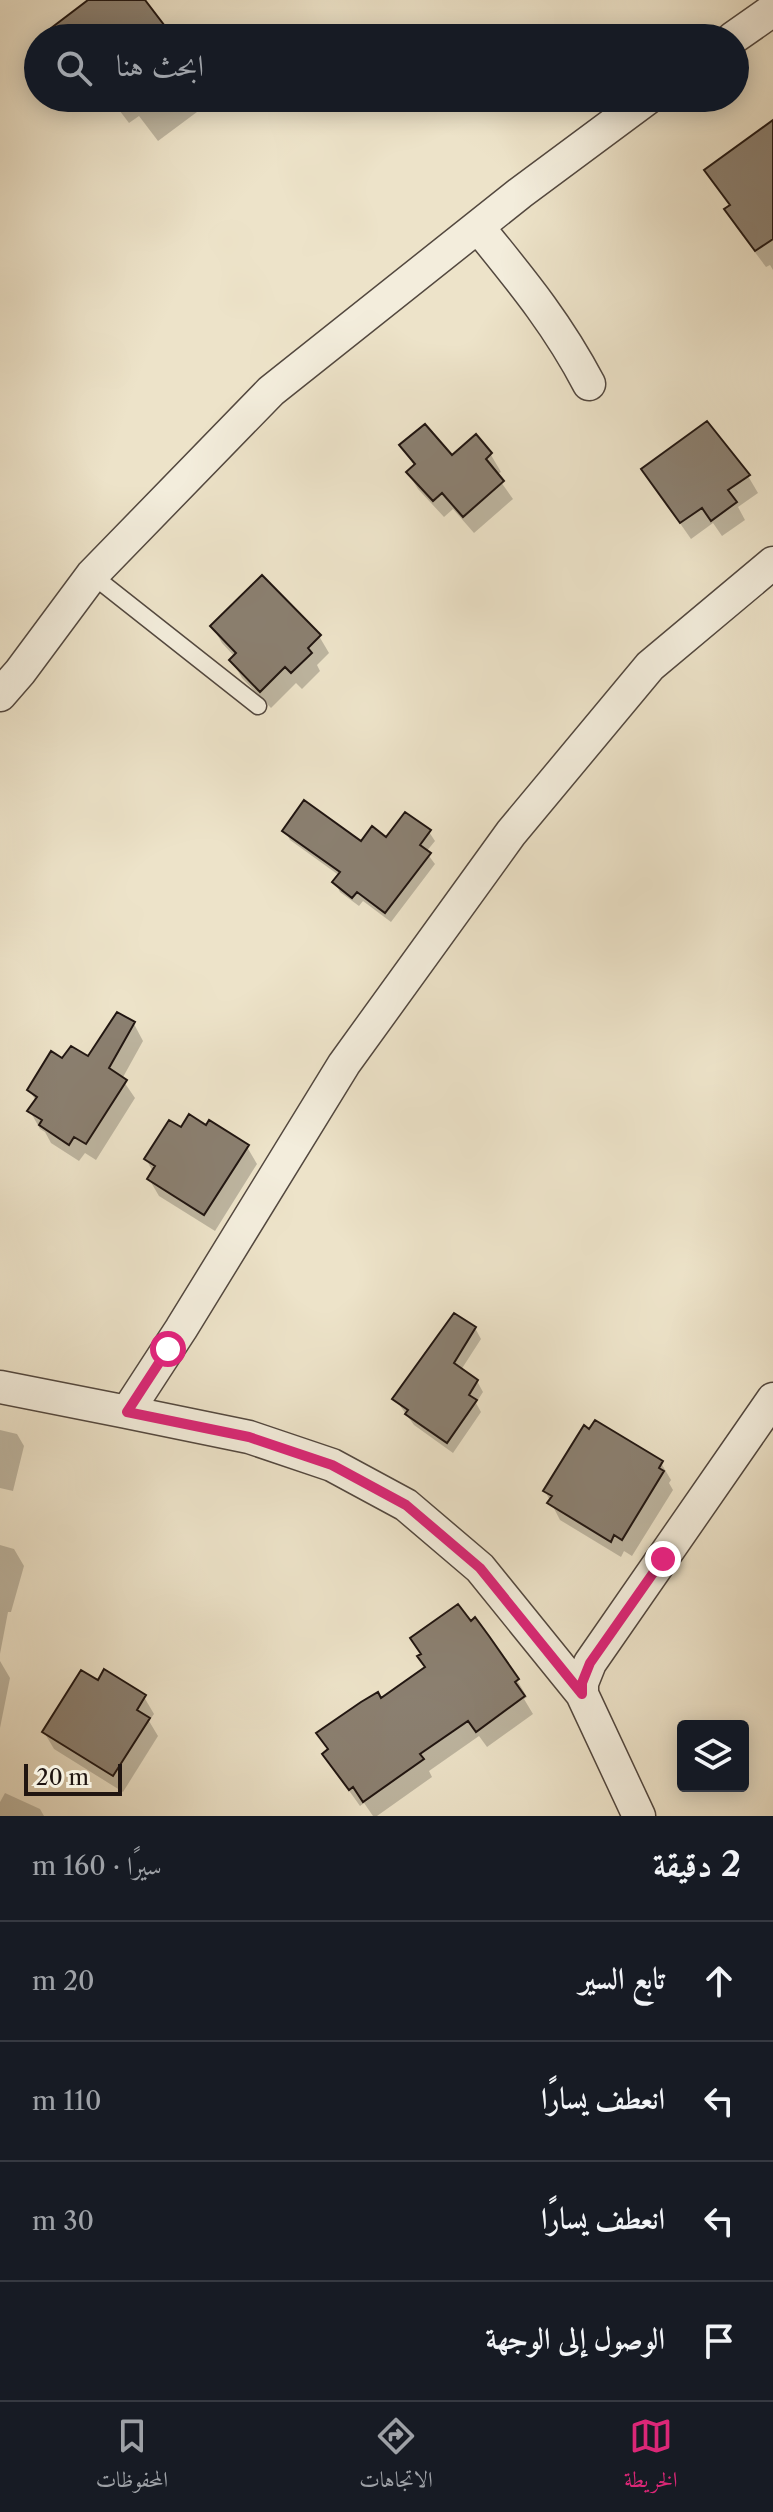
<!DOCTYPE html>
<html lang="ar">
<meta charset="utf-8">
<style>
:root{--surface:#171b24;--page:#242831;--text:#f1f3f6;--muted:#9ea1a6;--line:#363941;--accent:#db2777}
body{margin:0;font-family:"Libre Caslon Text",Amiri,serif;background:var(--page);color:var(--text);direction:rtl}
.controls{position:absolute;right:24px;bottom:24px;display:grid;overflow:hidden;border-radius:8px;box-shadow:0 4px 20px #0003}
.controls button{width:72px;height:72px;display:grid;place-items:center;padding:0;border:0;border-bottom:2px solid var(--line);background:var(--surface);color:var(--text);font:40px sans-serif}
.scale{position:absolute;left:24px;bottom:20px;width:98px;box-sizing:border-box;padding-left:8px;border:4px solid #201511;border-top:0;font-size:22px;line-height:28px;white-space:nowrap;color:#201511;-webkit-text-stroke:6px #f3eddc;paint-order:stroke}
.stop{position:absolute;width:24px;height:24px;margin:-18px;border:6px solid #db2777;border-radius:50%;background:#fff}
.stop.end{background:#db2777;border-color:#fff;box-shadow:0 2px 8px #0008}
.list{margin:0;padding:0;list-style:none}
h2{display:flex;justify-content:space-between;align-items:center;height:104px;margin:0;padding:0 32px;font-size:34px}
h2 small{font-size:26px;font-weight:400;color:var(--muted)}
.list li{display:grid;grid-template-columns:52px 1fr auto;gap:24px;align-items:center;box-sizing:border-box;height:120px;padding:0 32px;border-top:2px solid var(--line)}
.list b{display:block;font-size:30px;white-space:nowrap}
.list em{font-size:26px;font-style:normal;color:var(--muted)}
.icon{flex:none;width:44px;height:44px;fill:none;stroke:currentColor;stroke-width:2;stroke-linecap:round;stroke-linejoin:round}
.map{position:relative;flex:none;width:773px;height:1816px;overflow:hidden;direction:ltr}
.search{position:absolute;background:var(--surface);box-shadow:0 4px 20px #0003;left:24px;right:24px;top:24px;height:88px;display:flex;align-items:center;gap:20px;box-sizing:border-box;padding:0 28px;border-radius:44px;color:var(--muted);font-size:30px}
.sheet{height:584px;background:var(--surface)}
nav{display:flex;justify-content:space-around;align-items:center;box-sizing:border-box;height:112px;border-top:2px solid var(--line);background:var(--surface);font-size:22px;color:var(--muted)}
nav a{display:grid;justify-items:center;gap:4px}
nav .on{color:var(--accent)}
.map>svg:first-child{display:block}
</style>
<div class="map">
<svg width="773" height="1816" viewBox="0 0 773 1816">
<rect width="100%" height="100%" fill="#ede3c9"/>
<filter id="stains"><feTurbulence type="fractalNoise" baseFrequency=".0025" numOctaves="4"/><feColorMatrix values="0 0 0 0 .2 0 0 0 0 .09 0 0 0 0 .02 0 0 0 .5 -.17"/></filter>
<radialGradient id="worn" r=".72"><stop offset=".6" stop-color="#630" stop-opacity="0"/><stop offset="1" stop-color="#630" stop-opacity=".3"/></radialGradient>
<!-- shadow -->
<path fill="#0003" d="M 110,98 L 189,98 L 197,112 L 158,141 L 139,116 L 129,123 Z
M 773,137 L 773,270 L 770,265 L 766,267 L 736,227 L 727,210 L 731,207 L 707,171 Z
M 476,437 L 491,455 L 501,472 L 496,475 L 513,499 L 474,533 L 453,509 L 444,517 L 418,489 L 408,473 L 415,467 L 402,446 L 452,458 Z
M 748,476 L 758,493 L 738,507 L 745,520 L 722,536 L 713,523 L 691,539 L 654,486 Z
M 212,626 L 319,636 L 329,653 L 317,665 L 320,671 L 302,689 L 296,683 L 271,708 L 242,678 L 232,661 L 235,657 L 222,643 Z
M 285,831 L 361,844 L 429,832 L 435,841 L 426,852 L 435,864 L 391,922 L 363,901 L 359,906 L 340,892 L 335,882 L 340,876 L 290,840 Z
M 134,1024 L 143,1041 L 122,1079 L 135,1098 L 96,1160 L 85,1153 L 79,1161 L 51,1143 L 45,1132 L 40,1129 L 30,1111 L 36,1101 L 29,1090 L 63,1061 L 89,1059 Z
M 181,1130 L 247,1147 L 257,1164 L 215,1231 L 159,1196 L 149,1179 L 153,1172 L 146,1159 Z
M 475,1328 L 481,1339 L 461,1370 L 477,1381 L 483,1392 L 476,1403 L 481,1412 L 453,1453 L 414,1425 L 395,1399 Z
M 0,1430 L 17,1434 L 24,1446 L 13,1491 L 0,1488 Z
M 661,1463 L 671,1480 L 669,1483 L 673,1490 L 632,1556 L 624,1551 L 621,1557 L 560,1520 L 545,1491 Z
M 0,1545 L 14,1549 L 24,1566 L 11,1612 L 8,1612 L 0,1654 Z
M 0,1661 L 10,1678 L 0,1728 Z
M 517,1680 L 527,1697 L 524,1699 L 533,1714 L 487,1747 L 479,1736 L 429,1771 L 432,1777 L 377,1816 L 373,1816 L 364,1803 L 360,1806 L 335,1771 L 329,1751 L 319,1734 L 381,1700 Z
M 98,1683 L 144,1697 L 154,1714 L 149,1721 L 158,1736 L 123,1792 L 54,1749 L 44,1732 Z
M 5,1793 L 40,1809 L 44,1816 L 0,1816 L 0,1802 Z"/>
<!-- building -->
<path fill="#8b8071" stroke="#201511" stroke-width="2" d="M 88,0 L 145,0 L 174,38 L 38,38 Z
M 773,120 L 773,239 L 755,251 L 724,209 L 730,205 L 704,170 Z
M 707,421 L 750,475 L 728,490 L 737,502 L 711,521 L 702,508 L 680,523 L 641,469 Z
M 425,424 L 452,455 L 476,434 L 492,453 L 486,459 L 504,481 L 463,517 L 442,493 L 433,501 L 406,472 L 415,464 L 399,445 Z
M 262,575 L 321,635 L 308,648 L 312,653 L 291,673 L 285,667 L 260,692 L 229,660 L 236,653 L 210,626 Z
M 304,800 L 361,841 L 372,826 L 386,837 L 405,812 L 431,830 L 420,845 L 431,853 L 385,913 L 357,892 L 352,898 L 332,882 L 340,872 L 282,831 Z
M 117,1012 L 135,1022 L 109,1068 L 127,1080 L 86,1144 L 74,1137 L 69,1145 L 39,1125 L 42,1120 L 27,1111 L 37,1097 L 27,1090 L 51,1051 L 62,1058 L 71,1046 L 88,1056 Z
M 189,1114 L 206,1125 L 209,1120 L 249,1145 L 204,1215 L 147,1179 L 155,1166 L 144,1159 L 169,1120 L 181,1127 Z
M 454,1313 L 476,1327 L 454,1363 L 478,1380 L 469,1395 L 477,1400 L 447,1443 L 405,1414 L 408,1410 L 392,1399 Z
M 595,1420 L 663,1461 L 659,1468 L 664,1471 L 622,1540 L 614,1535 L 611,1542 L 547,1503 L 552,1496 L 543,1491 L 584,1425 L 589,1429 Z
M 458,1604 L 471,1621 L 475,1617 L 489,1636 L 519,1679 L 515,1682 L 525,1696 L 476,1732 L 468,1721 L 420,1754 L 424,1759 L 363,1802 L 353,1787 L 349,1790 L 322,1754 L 328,1749 L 316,1733 L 361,1702 L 378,1692 L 381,1698 L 425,1667 L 417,1656 L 421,1654 L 410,1638 Z
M 104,1669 L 146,1695 L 137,1710 L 150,1718 L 113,1776 L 42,1732 L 81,1670 L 98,1680 Z"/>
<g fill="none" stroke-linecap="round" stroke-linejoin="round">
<defs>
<path id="service" d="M 92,575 L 258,706"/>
<path id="minor" d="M 733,38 L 773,10
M 478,227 C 521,280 557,323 589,384
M 0,695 L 20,672 L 92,575 L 271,391 L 520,193 L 648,98
M 0,1387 L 127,1412 L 181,1329 L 344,1064 L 511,833 L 650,666 L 773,563
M 127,1412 L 249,1437 L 332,1465 L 406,1505 L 480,1568 L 582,1694
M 639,1816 L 582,1694 L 582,1683 L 590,1663 L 773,1399"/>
</defs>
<!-- service casing -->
<use href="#service" stroke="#53483f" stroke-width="19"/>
<!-- minor casing -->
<use href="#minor" stroke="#53483f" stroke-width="35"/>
<!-- service -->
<use href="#service" stroke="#f3eddc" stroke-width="16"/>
<!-- minor -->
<use href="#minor" stroke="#f3eddc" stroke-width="32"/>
</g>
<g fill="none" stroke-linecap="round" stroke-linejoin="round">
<!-- route -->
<path stroke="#db2777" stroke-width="10" d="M 168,1349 L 127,1412 L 249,1437 L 332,1465 L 406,1505 L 480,1568 L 582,1694 L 582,1683 L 590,1663 L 663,1559"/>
</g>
<rect width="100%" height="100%" filter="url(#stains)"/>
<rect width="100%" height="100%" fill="url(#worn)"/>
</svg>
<div class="controls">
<button><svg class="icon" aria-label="layers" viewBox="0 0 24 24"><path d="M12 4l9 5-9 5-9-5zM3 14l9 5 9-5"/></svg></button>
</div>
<div class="scale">20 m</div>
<div class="stop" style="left:168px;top:1349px"></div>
<div class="stop end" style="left:663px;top:1559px"></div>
<div class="search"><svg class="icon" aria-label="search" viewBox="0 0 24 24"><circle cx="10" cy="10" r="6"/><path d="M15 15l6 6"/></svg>ابحث هنا</div>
</div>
<section class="sheet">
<h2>2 دقيقة<small>سيرًا · 160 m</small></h2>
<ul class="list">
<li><svg class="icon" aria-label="ahead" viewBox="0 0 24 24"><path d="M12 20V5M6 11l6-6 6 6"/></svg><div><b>تابع السير</b></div><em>20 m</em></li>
<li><svg class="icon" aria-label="left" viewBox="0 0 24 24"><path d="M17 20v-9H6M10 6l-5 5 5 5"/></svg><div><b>انعطف يسارًا</b></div><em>110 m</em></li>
<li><svg class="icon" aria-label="left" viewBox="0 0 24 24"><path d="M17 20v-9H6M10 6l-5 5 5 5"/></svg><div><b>انعطف يسارًا</b></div><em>30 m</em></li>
<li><svg class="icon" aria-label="arrive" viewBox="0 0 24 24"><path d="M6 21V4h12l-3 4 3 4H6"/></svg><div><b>الوصول إلى الوجهة</b></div></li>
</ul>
</section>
<nav>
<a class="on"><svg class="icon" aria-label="map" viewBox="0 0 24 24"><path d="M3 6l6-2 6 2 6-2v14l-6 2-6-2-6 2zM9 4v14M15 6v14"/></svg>الخريطة</a>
<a><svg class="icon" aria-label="directions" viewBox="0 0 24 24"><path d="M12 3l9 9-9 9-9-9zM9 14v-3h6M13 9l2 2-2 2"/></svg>الاتجاهات</a>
<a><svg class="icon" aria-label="saved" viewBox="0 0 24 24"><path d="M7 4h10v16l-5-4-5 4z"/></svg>المحفوظات</a>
</nav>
